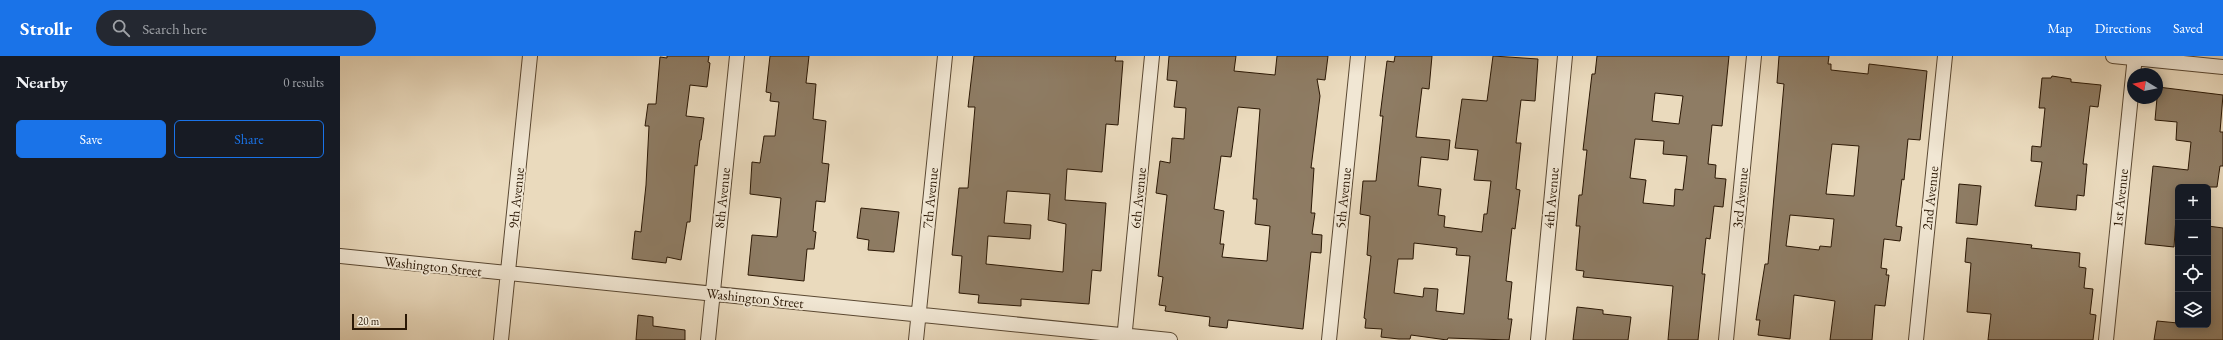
<!DOCTYPE html>
<meta charset="utf-8">
<style>
:root{--surface:#171b24;--page:#242831;--text:#f1f3f6;--muted:#9ea1a6;--line:#363941;--accent:#1a73e8}
body{margin:0;font-family:"EB Garamond",serif;background:var(--page);color:var(--text)}
.controls{position:absolute;right:12px;bottom:12px;display:grid;overflow:hidden;border-radius:6px;box-shadow:0 2px 10px #0003}
.controls button{width:36px;height:36px;display:grid;place-items:center;padding:0;border:0;border-bottom:1px solid var(--line);background:var(--surface);color:var(--text);font:20px sans-serif}
.compass{position:absolute;left:1787px;top:12px;width:36px;height:36px;border-radius:50%;background:var(--surface);box-shadow:0 2px 10px #0003;rotate:280deg}
.scale{position:absolute;left:12px;bottom:10px;width:55px;box-sizing:border-box;padding-left:4px;border:2px solid #2a1704;border-top:0;font-size:11px;line-height:14px;white-space:nowrap;color:#2a1704;-webkit-text-stroke:3px #f1e7d4;paint-order:stroke}
.list{margin:0;padding:0;list-style:none}
h2{display:flex;justify-content:space-between;align-items:center;height:52px;margin:0;padding:0 16px;font-size:17px}
h2 small{font-size:13px;font-weight:400;color:var(--muted)}
.actions{display:flex;gap:8px;padding:12px 16px}
.actions a{flex:1;padding:9px 0;border:1px solid var(--accent);border-radius:6px;text-align:center;font-size:14px;color:var(--accent)}
.actions .main{background:var(--accent);color:#fff}
.icon{flex:none;width:22px;height:22px;fill:none;stroke:currentColor;stroke-width:2;stroke-linecap:round;stroke-linejoin:round}
.map{position:relative;flex:none;width:1883px;height:284px;overflow:hidden}
header{display:flex;align-items:center;gap:24px;box-sizing:border-box;height:56px;padding:0 20px;background:var(--accent);color:#fff}
header strong{font-size:19px}
nav{display:flex;gap:22px;margin-inline-start:auto;font-size:14px}
.search{width:280px;height:36px;background:var(--page);display:flex;align-items:center;gap:10px;box-sizing:border-box;padding:0 14px;border-radius:22px;color:var(--muted);font-size:15px}
main{display:flex}
aside{flex:1;background:var(--surface)}
.map>svg:first-child{display:block}
</style>
<header>
<strong>Strollr</strong>
<div class="search"><svg class="icon" aria-label="search" viewBox="0 0 24 24"><circle cx="10" cy="10" r="6"/><path d="M15 15l6 6"/></svg>Search here</div>
<nav><a>Map</a><a>Directions</a><a>Saved</a></nav>
</header>
<main>
<aside>
<h2>Nearby<small>0 results</small></h2>
<ul class="list">
</ul>
<div class="actions"><a class="main">Save</a><a>Share</a></div>
</aside>
<div class="map">
<svg width="1883" height="284" viewBox="0 0 1883 284">
<rect width="100%" height="100%" fill="#eadabd"/>
<filter id="stains"><feTurbulence type="fractalNoise" baseFrequency=".005" numOctaves="4"/><feColorMatrix values="0 0 0 0 .2 0 0 0 0 .09 0 0 0 0 .02 0 0 0 .5 -.17"/></filter>
<radialGradient id="worn" r=".72"><stop offset=".6" stop-color="#630" stop-opacity="0"/><stop offset="1" stop-color="#630" stop-opacity=".3"/></radialGradient>
<!-- building -->
<path fill="#8e7c64" stroke="#2a1704" fill-rule="evenodd" d="M 327,0 L 369,0 L 368,6 L 370,7 L 367,31 L 350,29 L 346,60 L 364,62 L 361,84 L 360,84 L 357,110 L 355,109 L 350,166 L 347,166 L 341,204 L 327,201 L 326,207 L 292,203 L 295,175 L 301,176 L 306,129 L 309,70 L 305,70 L 308,48 L 316,48 L 320,1 L 327,2 Z
M 430,0 L 469,0 L 466,27 L 476,28 L 473,63 L 486,65 L 482,107 L 489,108 L 485,146 L 476,145 L 473,175 L 476,176 L 474,193 L 467,193 L 464,225 L 408,219 L 412,179 L 437,181 L 441,142 L 410,138 L 412,106 L 420,107 L 424,80 L 435,80 L 439,46 L 430,45 L 431,37 L 426,36 Z
M 634,0 L 776,0 L 775,5 L 783,5 L 778,69 L 766,68 L 762,116 L 727,113 L 725,144 L 766,147 L 761,215 L 752,214 L 749,248 L 681,243 L 681,250 L 638,247 L 639,239 L 619,237 L 622,200 L 612,199 L 619,132 L 628,132 L 635,51 L 628,51 ZM 667,135 L 710,138 L 708,164 L 726,168 L 723,216 L 646,208 L 648,180 L 690,183 L 691,169 L 664,167 Z
M 829,0 L 896,0 L 894,15 L 935,19 L 937,0 L 988,0 L 985,24 L 977,23 L 980,40 L 971,112 L 974,112 L 971,157 L 975,157 L 972,178 L 982,179 L 981,197 L 971,196 L 963,273 L 888,264 L 887,272 L 869,270 L 870,261 L 825,255 L 826,250 L 819,249 L 823,221 L 818,220 L 827,139 L 816,137 L 820,105 L 830,107 L 832,82 L 844,83 L 846,52 L 834,51 L 837,25 L 827,24 ZM 898,51 L 920,53 L 913,143 L 917,143 L 915,168 L 930,170 L 927,205 L 882,201 L 884,188 L 880,188 L 884,155 L 874,153 L 881,100 L 891,101 Z
M 1055,0 L 1092,0 L 1089,33 L 1082,32 L 1076,81 L 1110,84 L 1108,104 L 1081,101 L 1078,130 L 1101,133 L 1098,159 L 1105,160 L 1104,171 L 1142,176 L 1144,158 L 1147,158 L 1151,125 L 1134,124 L 1138,94 L 1115,92 L 1122,43 L 1147,45 L 1153,0 L 1198,3 L 1195,45 L 1181,44 L 1176,87 L 1181,87 L 1176,133 L 1180,134 L 1175,173 L 1172,172 L 1166,225 L 1172,226 L 1168,263 L 1172,263 L 1169,284 L 1108,282 L 1107,284 L 1071,279 L 1070,283 L 1059,283 L 1041,281 L 1042,273 L 1025,272 L 1026,263 L 1024,262 L 1031,200 L 1027,199 L 1030,160 L 1020,158 L 1023,125 L 1036,125 L 1043,60 L 1040,60 L 1047,5 L 1054,6 ZM 1074,187 L 1117,192 L 1116,199 L 1130,200 L 1124,258 L 1096,255 L 1098,233 L 1084,232 L 1083,241 L 1054,237 L 1058,203 L 1073,203 Z
M 1257,0 L 1389,0 L 1382,70 L 1372,69 L 1368,108 L 1376,109 L 1375,122 L 1386,123 L 1383,151 L 1374,150 L 1370,183 L 1366,182 L 1362,218 L 1365,218 L 1358,284 L 1328,284 L 1333,230 L 1243,221 L 1244,215 L 1236,214 L 1240,170 L 1236,170 L 1239,139 L 1242,139 L 1247,94 L 1243,94 L 1252,18 L 1255,18 ZM 1315,37 L 1343,40 L 1339,68 L 1312,65 ZM 1295,83 L 1324,85 L 1323,98 L 1347,100 L 1343,134 L 1335,133 L 1334,150 L 1303,147 L 1306,124 L 1290,122 Z
M 1439,0 L 1489,0 L 1488,8 L 1491,8 L 1491,14 L 1528,18 L 1529,8 L 1587,15 L 1580,84 L 1568,83 L 1564,124 L 1562,123 L 1556,170 L 1562,171 L 1560,185 L 1544,183 L 1541,212 L 1547,213 L 1546,219 L 1549,219 L 1545,250 L 1535,249 L 1532,284 L 1490,284 L 1495,245 L 1454,239 L 1450,283 L 1418,279 L 1420,264 L 1416,264 L 1425,208 L 1428,208 L 1444,28 L 1437,27 ZM 1492,88 L 1519,90 L 1514,140 L 1486,138 ZM 1450,159 L 1494,163 L 1491,191 L 1480,190 L 1479,194 L 1446,190 Z
M 1712,20 L 1731,23 L 1731,26 L 1761,29 L 1758,51 L 1750,50 L 1743,108 L 1747,108 L 1744,140 L 1737,139 L 1736,154 L 1695,150 L 1702,106 L 1691,105 L 1692,90 L 1701,91 L 1705,52 L 1699,52 L 1702,22 L 1711,22 Z
M 1818,31 L 1883,39 L 1880,76 L 1883,76 L 1883,110 L 1880,110 L 1877,131 L 1838,131 L 1834,191 L 1805,188 L 1813,110 L 1848,114 L 1851,86 L 1836,84 L 1837,66 L 1815,64 Z
M 1619,128 L 1641,130 L 1637,169 L 1616,167 Z
M 521,152 L 559,156 L 554,196 L 528,194 L 529,184 L 517,182 Z
M 1868,170 L 1883,172 L 1883,284 L 1814,284 L 1817,265 L 1838,267 L 1838,269 L 1868,269 Z
M 1627,182 L 1692,189 L 1691,192 L 1740,197 L 1739,211 L 1746,212 L 1744,232 L 1753,233 L 1750,258 L 1756,259 L 1753,284 L 1648,284 L 1651,258 L 1627,256 L 1631,207 L 1625,206 Z
M 1237,251 L 1263,254 L 1263,258 L 1291,261 L 1288,284 L 1233,284 Z
M 298,259 L 313,261 L 313,270 L 345,274 L 345,284 L 296,284 Z"/>
<g fill="none" stroke-linecap="round" stroke-linejoin="round">
<defs>
<path id="minor" d="M 1773,0 L 1883,11
M 0,200 L 830,284
M 161,284 L 190,0
M 368,284 L 397,0
M 576,284 L 605,0
M 784,284 L 812,0
M 989,284 L 1018,0
M 1198,284 L 1225,0
M 1386,284 L 1414,0
M 1576,284 L 1605,0
M 1766,284 L 1795,0"/>
</defs>
<!-- minor casing -->
<use href="#minor" stroke="#5a4832" stroke-width="16"/>
<!-- minor -->
<use href="#minor" stroke="#f1e7d4" stroke-width="14"/>
</g>
<g text-anchor="middle" dominant-baseline="central" stroke-width="4" stroke-linejoin="round" paint-order="stroke">
<!-- street labels -->
<g font-size="14" fill="#2a1704" stroke="#f1e7d4">
<text transform="translate(176 142) rotate(-84)">9th Avenue</text>
<text transform="translate(382 142) rotate(-84)">8th Avenue</text>
<text transform="translate(590 142) rotate(-84)">7th Avenue</text>
<text transform="translate(798 142) rotate(-84)">6th Avenue</text>
<text transform="translate(1003 142) rotate(-84)">5th Avenue</text>
<text transform="translate(1211 142) rotate(-85)">4th Avenue</text>
<text transform="translate(1400 142) rotate(-84)">3rd Avenue</text>
<text transform="translate(1590 142) rotate(-84)">2nd Avenue</text>
<text transform="translate(1780 142) rotate(-84)">1st Avenue</text>
<text transform="translate(93 210) rotate(6)">Washington Street</text>
<text transform="translate(415 242) rotate(6)">Washington Street</text>
</g>
</g>
<rect width="100%" height="100%" filter="url(#stains)"/>
<rect width="100%" height="100%" fill="url(#worn)"/>
</svg>
<div class="controls">
<button>+</button>
<button>−</button>
<button><svg class="icon" aria-label="locate" viewBox="0 0 24 24"><circle cx="12" cy="12" r="6"/><path d="M12 2v4M12 18v4M2 12h4M18 12h4"/></svg></button>
<button><svg class="icon" aria-label="layers" viewBox="0 0 24 24"><path d="M12 4l9 5-9 5-9-5zM3 14l9 5 9-5"/></svg></button>
</div>
<svg class="compass" viewBox="-18 -18 36 36"><path d="M0-13l5 13h-10z" fill="#e53935"/><path d="M0 13l5-13h-10z" fill="#9ea1a6"/></svg>
<div class="scale">20 m</div>
</div>
</main>
